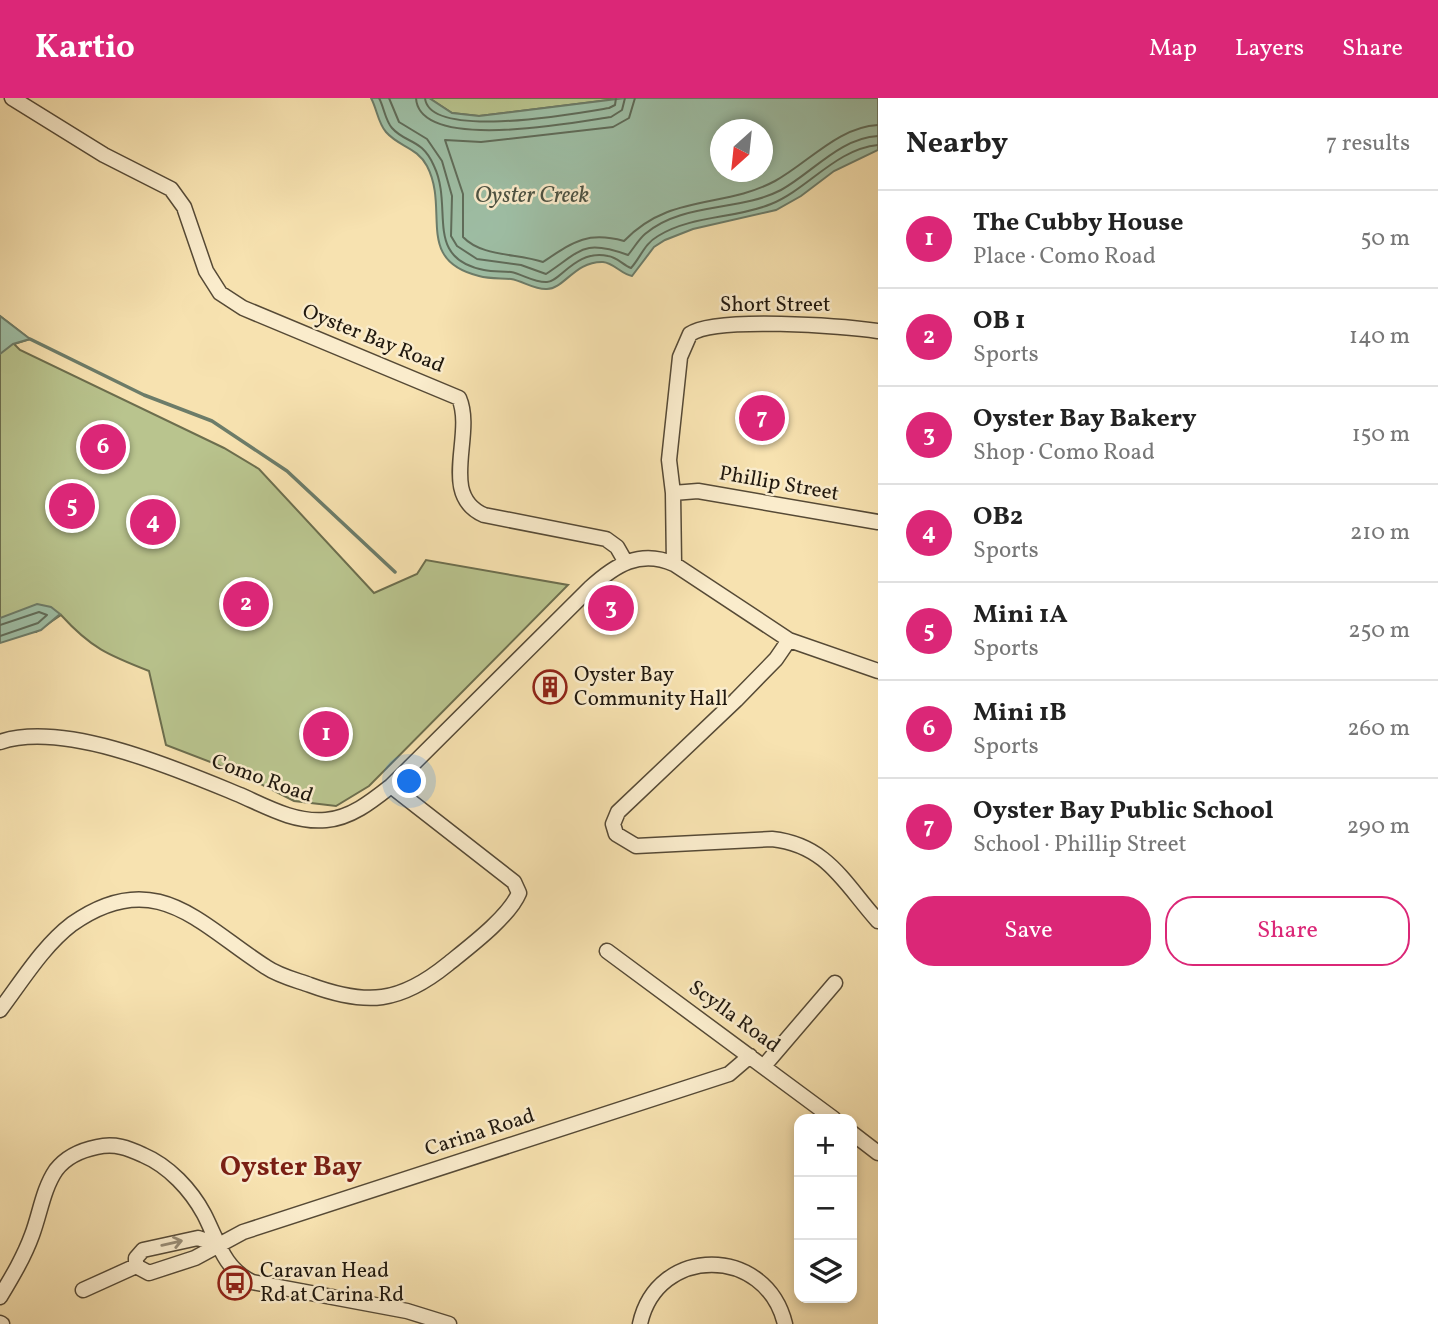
<!DOCTYPE html>
<meta charset="utf-8">
<style>
:root{--surface:#fff;--page:#f6f6f6;--text:#222;--muted:#767676;--line:#e0e0e0;--accent:#db2777}
body{margin:0;font-family:Vollkorn,serif;background:var(--page);color:var(--text)}
.controls{position:absolute;right:21px;bottom:21px;display:grid;overflow:hidden;border-radius:14px;box-shadow:0 4px 10px #0003}
.controls button{width:63px;height:63px;display:grid;place-items:center;padding:0;border:0;border-bottom:2px solid var(--line);background:var(--surface);color:var(--text);font:35px sans-serif}
.compass{position:absolute;left:710px;top:21px;width:63px;height:63px;border-radius:50%;background:var(--surface);box-shadow:0 4px 10px #0003;rotate:207deg}
.you{position:absolute;left:410px;top:684px;width:24px;height:24px;margin:-18px;border:5px solid #fff;border-radius:50%;background:#1a73e8;box-shadow:0 0 0 10px #1a73e833}
.badge{display:grid;place-items:center;width:46px;height:46px;border-radius:50%;background:var(--accent);color:#fff;font-size:23px;font-weight:700}
.pin{position:absolute;translate:-50% -50%;border:4px solid #fff;box-shadow:0 2px 7px #0006}
.list{margin:0;padding:0;list-style:none}
h2{display:flex;justify-content:space-between;align-items:center;height:91px;margin:0;padding:0 28px;font-size:30px}
h2 small{font-size:23px;font-weight:400;color:var(--muted)}
.list li{display:grid;grid-template-columns:46px 1fr auto;gap:21px;align-items:center;box-sizing:border-box;height:98px;padding:0 28px;border-top:2px solid var(--line)}
.list b{display:block;font-size:26px;white-space:nowrap}
.list p{margin:0;font-size:23px;white-space:nowrap;color:var(--muted)}
.list em{font-size:23px;font-style:normal;color:var(--muted)}
.actions{display:flex;gap:14px;padding:21px 28px}
.actions a{flex:1;padding:16px 0;border:2px solid var(--accent);border-radius:28px;text-align:center;font-size:24px;color:var(--accent)}
.actions .main{background:var(--accent);color:#fff}
.icon{flex:none;width:38px;height:38px;fill:none;stroke:currentColor;stroke-width:2;stroke-linecap:round;stroke-linejoin:round}
.map{position:relative;flex:none;width:878px;height:1226px;overflow:hidden}
header{display:flex;align-items:center;gap:42px;box-sizing:border-box;height:98px;padding:0 35px;background:var(--accent);color:#fff}
header strong{font-size:33px}
nav{display:flex;gap:38px;margin-inline-start:auto;font-size:24px}
main{display:flex}
aside{flex:1;background:var(--surface)}
.map>svg:first-child{display:block}
</style>
<header>
<strong>Kartio</strong>
<nav><a>Map</a><a>Layers</a><a>Share</a></nav>
</header>
<main>
<div class="map">
<svg width="878" height="1226" viewBox="0 0 878 1226">
<rect width="100%" height="100%" fill="#f7e2b0"/>
<filter id="stains"><feTurbulence type="fractalNoise" baseFrequency=".00286" numOctaves="4"/><feColorMatrix values="0 0 0 0 .2 0 0 0 0 .09 0 0 0 0 .02 0 0 0 .5 -.17"/></filter>
<radialGradient id="worn" r=".72"><stop offset=".6" stop-color="#630" stop-opacity="0"/><stop offset="1" stop-color="#630" stop-opacity=".3"/></radialGradient>
<!-- green -->
<path fill="#b9c48e" stroke="#6c6e4e" stroke-width="2" d="M 429,0 L 625,0 L 479,18 L 452,15 Z
M 0,218 L 30,241 L 14,246 L 20,252 L 224,350 L 259,371 L 374,495 L 417,476 L 426,462 L 568,487 L 369,688 L 336,708 L 294,703 L 239,675 L 166,647 L 149,573 C 108,557 91,550 61,517 L 36,534 L 0,535 Z"/>
<!-- water -->
<path fill="#9ebfa6" stroke="#6c7c69" stroke-width="2" fill-rule="evenodd" d="M 371,0 L 429,0 L 452,15 L 479,18 L 625,0 L 878,0 L 878,52 L 834,73 L 801,98 L 776,112 L 693,131 L 665,142 L 654,149 L 632,178 C 621,176 614,165 603,164 C 575,163 564,191 547,191 C 535,192 523,183 511,181 C 500,180 490,181 479,178 C 414,162 450,112 427,68 C 417,49 399,49 386,34 C 378,25 377,11 371,0 ZM 720,32 L 762,32 L 762,74 L 720,74 Z
M 0,218 L 30,241 L 13,246 L 0,256 Z
M 37,506 L 51,509 L 60,516 L 41,532 L 0,545 L 0,520 Z"/>
<g fill="none" stroke-linecap="round" stroke-linejoin="round">
<!-- shore -->
<path stroke="#5f6c5a" stroke-width="2" d="M 379,0 C 384,9 385,22 392,30 C 406,46 422,40 434,68 C 454,110 423,160 484,172 C 493,174 502,173 511,174 C 522,176 535,185 547,184 C 560,184 576,151 608,158 C 617,159 623,167 631,170 C 641,159 644,146 658,138 C 692,117 735,121 771,106 C 808,91 836,51 878,47
M 389,0 L 399,24 L 427,41 L 442,63 L 452,98 L 451,138 L 457,148 L 477,161 L 521,167 L 546,176 C 582,152 583,141 628,157 C 634,150 638,142 645,136 C 682,104 739,114 781,92 C 812,75 840,40 878,38
M 416,0 C 419,55 576,24 611,19 L 622,12 L 625,0
M 425,0 C 429,43 579,15 609,10 L 615,7 L 616,0
M 635,0 L 629,20 L 613,29 L 481,44 L 445,42 L 463,96 L 463,139 C 482,159 517,155 543,164 C 573,144 587,133 624,143 C 670,95 723,111 775,83 C 808,65 838,29 878,27
M 0,527 L 39,514 L 47,517 L 38,525 L 0,538"/>
<!-- stream -->
<path stroke="#6c7c69" stroke-width="3.5" d="M 30,241 L 144,297 L 212,323 L 287,373 L 395,474"/>
<defs>
<path id="minor" d="M 12,0 L 104,57 L 171,91 L 184,109 L 206,173 L 220,195 L 243,210 L 459,300 C 475,337 438,397 484,417 L 606,441 L 617,449 L 625,463
M 673,395 L 698,393 L 878,424
M 674,466 L 673,395 L 669,362 L 680,259 L 690,236 C 715,218 844,228 878,233
M 789,542 L 776,561 L 736,602 L 618,714 L 613,726 L 616,736 L 636,748 L 772,741 C 827,747 844,785 878,823
M 0,644 C 65,622 179,672 240,697 C 267,709 295,725 326,722 C 351,720 372,703 391,688 L 590,490 C 615,467 640,451 674,466 L 789,542 L 878,573
M 607,853 L 834,1021
M 0,912 C 22,883 43,848 72,826 C 156,767 200,827 266,869 C 279,878 296,882 310,887 C 367,908 400,905 448,866 C 469,849 509,819 519,795 L 514,784 L 391,688
M 764,968 L 835,885
M 852,1035 L 878,1055
M 136,1168 L 149,1175 L 195,1160 L 243,1134 L 729,976 L 750,958
M 136,1168 L 136,1160 L 143,1152 L 198,1140 L 219,1147
M 83,1192 L 136,1168
M 0,1199 C 12,1179 24,1159 32,1137 C 40,1116 43,1091 56,1072 C 66,1059 82,1052 97,1049 C 115,1045 128,1050 143,1057 C 169,1068 191,1092 204,1116 C 218,1143 223,1170 252,1184 L 407,1213 L 449,1226
M 0,1225 L 2,1226
M 640,1226 C 657,1147 766,1147 785,1226"/>
</defs>
<!-- minor casing -->
<use href="#minor" stroke="#564a36" stroke-width="17"/>
<!-- minor -->
<use href="#minor" stroke="#faeccc" stroke-width="14"/>
</g>
<!-- one-way arrows -->
<defs><path id="oneway-shaft" d="M-6 0H5M1.5-3L5.5 0L1.5 3" fill="none" stroke-width="1.6" stroke-linecap="round" stroke-linejoin="round" transform="scale(1.75)"/></defs>
<use stroke="#988d76" href="#oneway-shaft" transform="translate(172 1145) rotate(-13)"/>
<!-- icons -->
<defs>
<symbol id="building-ring" viewBox="-11 -11 22 22"><circle r="9.5" fill="#faeccc" stroke="#8f2418" stroke-width="1.5"/><path d="M-4-6H4V6H1V3H-1V6H-4ZM-2.5-4.3h1.7v1.8h-1.7ZM.8-4.3h1.7v1.8H.8ZM-2.5-1h1.7V.8h-1.7ZM.8-1h1.7V.8H.8Z" fill="#8f2418"/></symbol>
<symbol id="bus-ring" viewBox="-11 -11 22 22"><circle r="9.5" fill="#faeccc" stroke="#8f2418" stroke-width="1.5"/><path d="M-5-6H5V4H4V6H2V4H-2V6H-4V4H-5ZM-3.5-4V0h7V-4ZM-3.5 1.2v1.5H-2V1.2ZM2 1.2v1.5H3.5V1.2Z" fill="#8f2418"/></symbol>
</defs>
<g fill-rule="evenodd">
<use href="#building-ring" x="531" y="570" width="38" height="38"/>
<use href="#bus-ring" x="216" y="1166" width="38" height="38"/>
</g>
<g text-anchor="middle" dominant-baseline="central" stroke-width="5" stroke-linejoin="round" paint-order="stroke">
<!-- street labels -->
<g font-size="21" fill="#20180e" stroke="#faeccc">
<text x="775" y="207">Short Street</text>
<text transform="translate(373 241) rotate(22)">Oyster Bay Road</text>
<text transform="translate(779 386) rotate(10)">Phillip Street</text>
<text transform="translate(262 681) rotate(20)">Como Road</text>
<text transform="translate(734 919) rotate(36)">Scylla Road</text>
<text transform="translate(480 1035) rotate(-18)">Carina Road</text>
</g>
<!-- poi labels -->
<g font-size="21" fill="#20180e" stroke="#faeccc" text-anchor="start">
<text x="574" y="577">Oyster Bay<tspan x="574" dy="24">Community Hall</tspan></text>
<text x="260" y="1173">Caravan Head<tspan x="260" dy="24">Rd at Carina Rd</tspan></text>
</g>
<!-- water labels -->
<g font-size="23" font-style="italic" fill="#4c5243" stroke="#faeccc">
<text x="532" y="98">Oyster Creek</text>
</g>
<!-- district labels -->
<g font-size="28" font-weight="bold" fill="#7a1f14" stroke="#faeccc">
<text x="291" y="1069">Oyster Bay</text>
</g>
</g>
<rect width="100%" height="100%" filter="url(#stains)"/>
<rect width="100%" height="100%" fill="url(#worn)"/>
</svg>
<div class="controls">
<button>+</button>
<button>−</button>
<button><svg class="icon" aria-label="layers" viewBox="0 0 24 24"><path d="M12 4l9 5-9 5-9-5zM3 14l9 5 9-5"/></svg></button>
</div>
<svg class="compass" viewBox="-18 -18 36 36"><path d="M0-13l5 13h-10z" fill="#e53935"/><path d="M0 13l5-13h-10z" fill="#767676"/></svg>
<div class="you"></div>
<div class="pin badge" style="left:326px;top:636px">1</div>
<div class="pin badge" style="left:246px;top:506px">2</div>
<div class="pin badge" style="left:611px;top:510px">3</div>
<div class="pin badge" style="left:153px;top:424px">4</div>
<div class="pin badge" style="left:72px;top:408px">5</div>
<div class="pin badge" style="left:103px;top:349px">6</div>
<div class="pin badge" style="left:762px;top:320px">7</div>
</div>
<aside>
<h2>Nearby<small>7 results</small></h2>
<ul class="list">
<li><span class="badge">1</span><div><b>The Cubby House</b><p>Place · Como Road</p></div><em>50 m</em></li>
<li><span class="badge">2</span><div><b>OB 1</b><p>Sports</p></div><em>140 m</em></li>
<li><span class="badge">3</span><div><b>Oyster Bay Bakery</b><p>Shop · Como Road</p></div><em>150 m</em></li>
<li><span class="badge">4</span><div><b>OB2</b><p>Sports</p></div><em>210 m</em></li>
<li><span class="badge">5</span><div><b>Mini 1A</b><p>Sports</p></div><em>250 m</em></li>
<li><span class="badge">6</span><div><b>Mini 1B</b><p>Sports</p></div><em>260 m</em></li>
<li><span class="badge">7</span><div><b>Oyster Bay Public School</b><p>School · Phillip Street</p></div><em>290 m</em></li>
</ul>
<div class="actions"><a class="main">Save</a><a>Share</a></div>
</aside>
</main>
